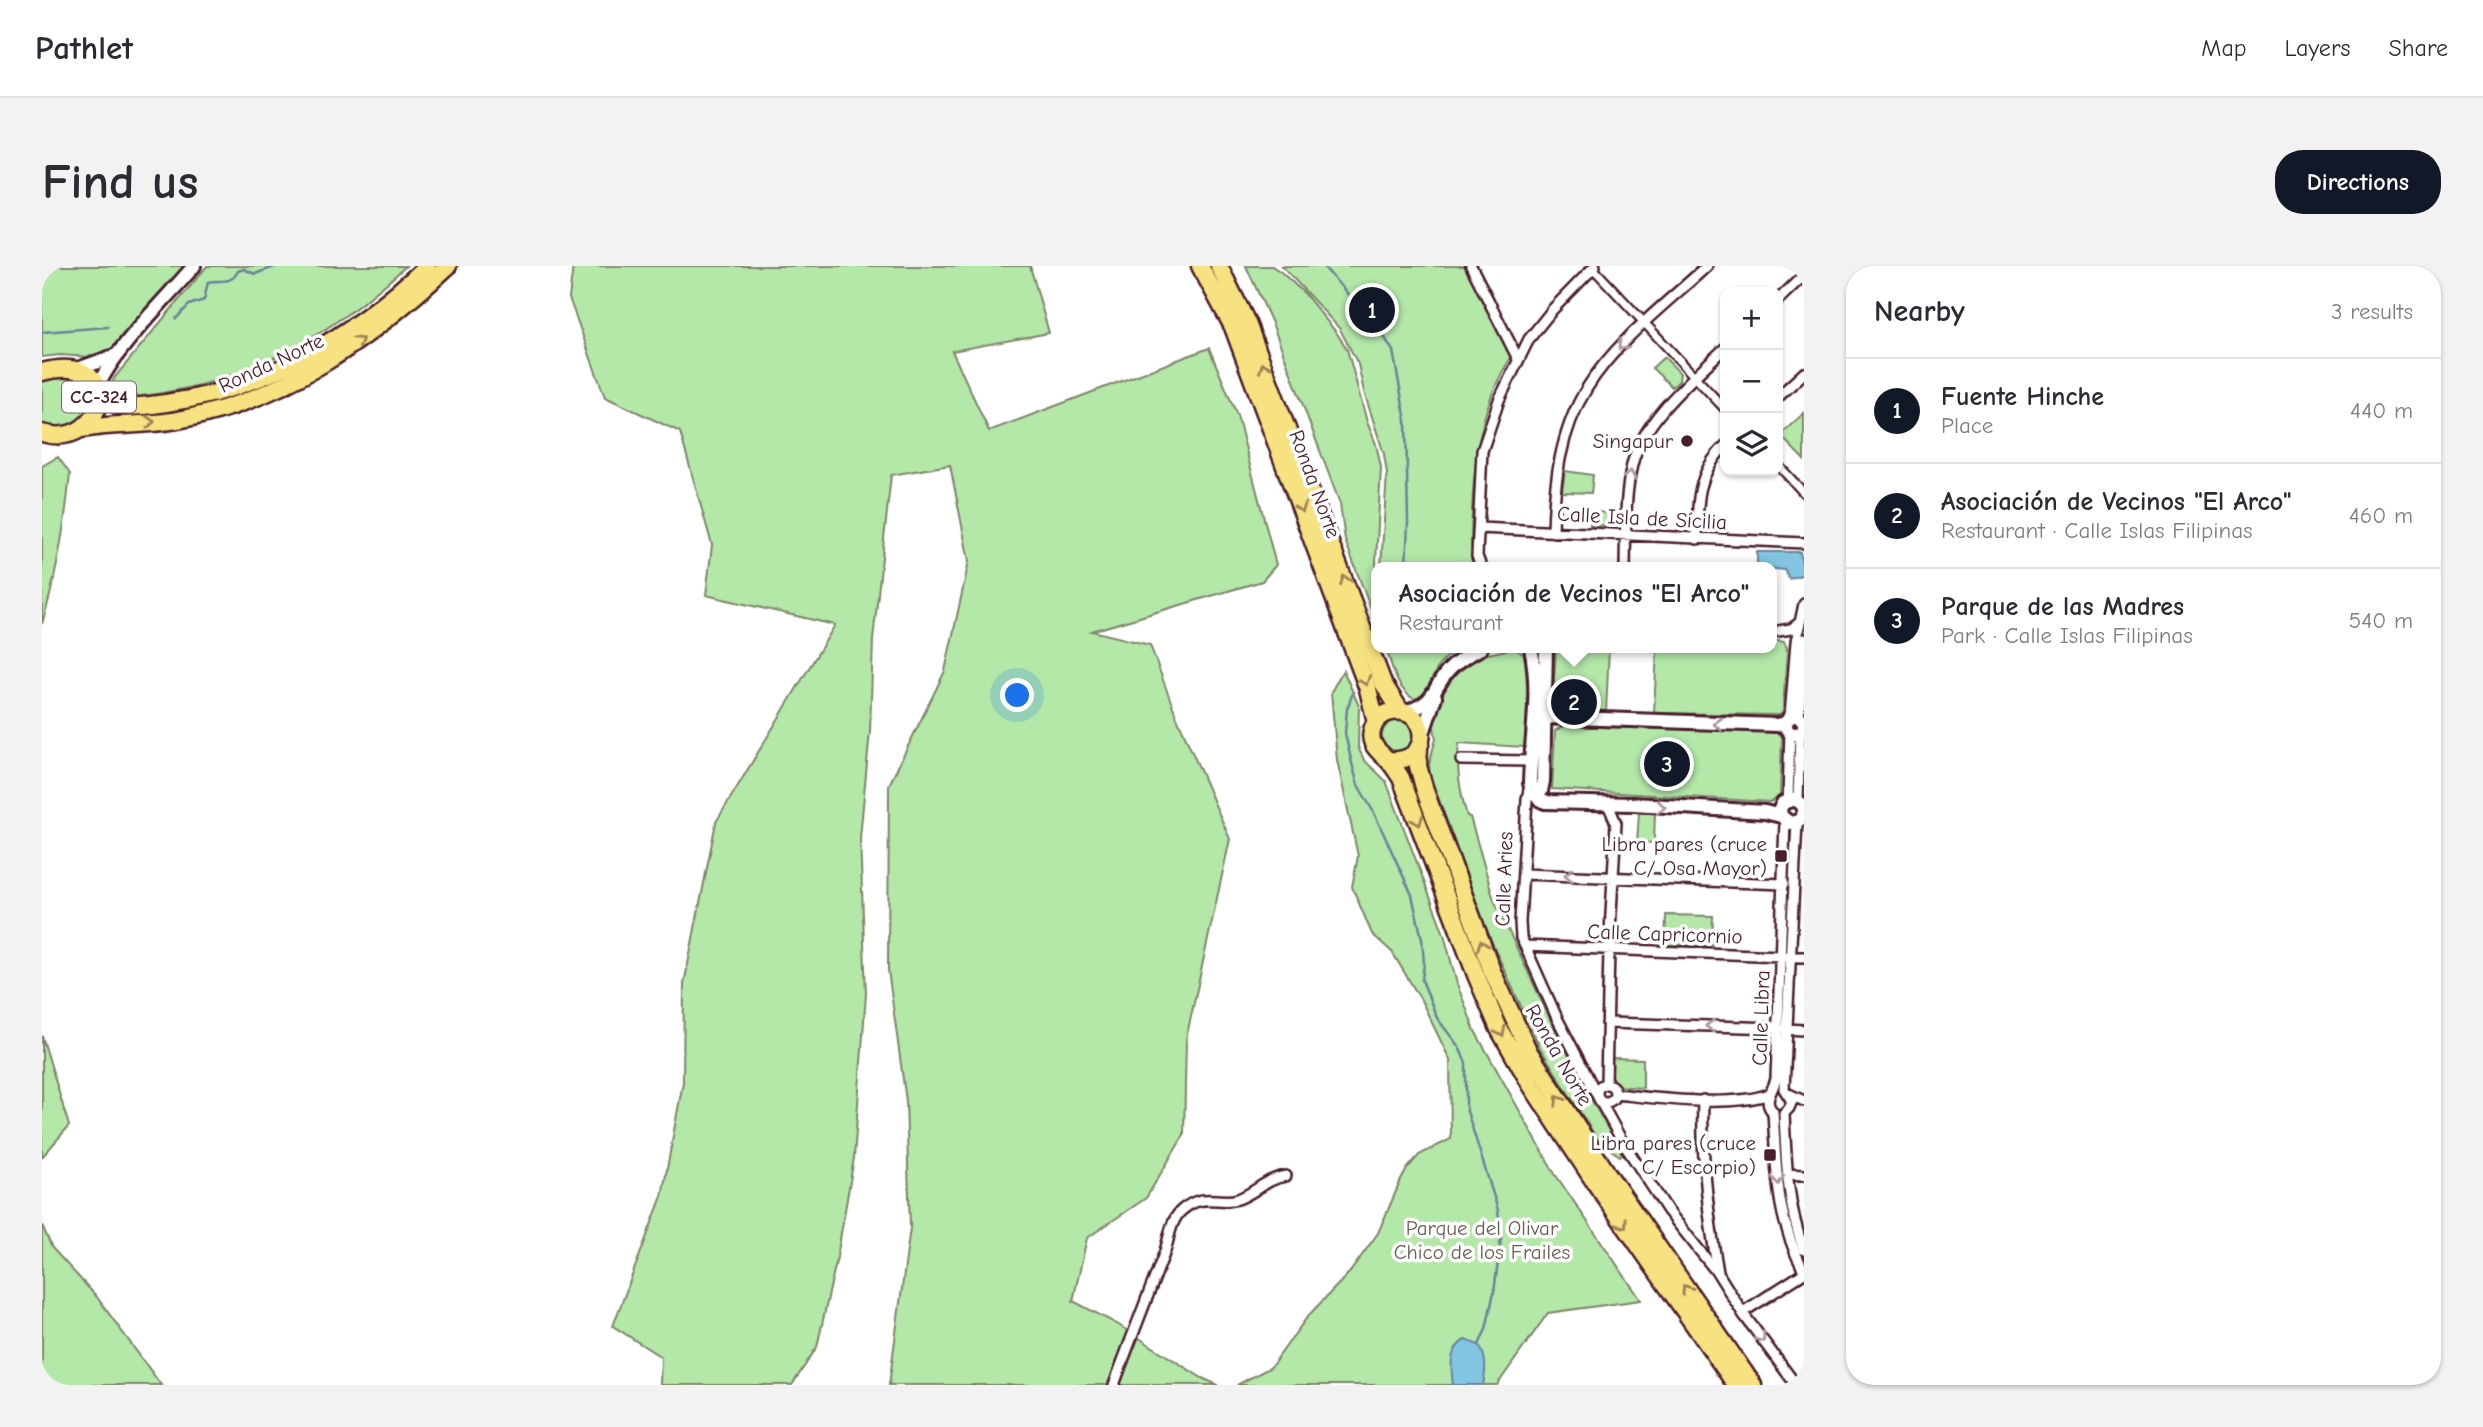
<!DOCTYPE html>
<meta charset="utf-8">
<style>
:root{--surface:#fff;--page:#f2f2f3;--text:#2b2b33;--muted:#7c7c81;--line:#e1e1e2;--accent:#111827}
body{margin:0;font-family:"Comic Neue",sans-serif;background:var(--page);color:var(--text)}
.controls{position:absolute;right:21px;top:21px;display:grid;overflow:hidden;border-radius:14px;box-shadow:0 2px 5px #0004}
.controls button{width:63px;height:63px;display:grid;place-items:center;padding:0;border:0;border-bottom:2px solid var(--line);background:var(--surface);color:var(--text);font:35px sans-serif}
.you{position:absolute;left:976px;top:430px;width:24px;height:24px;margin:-18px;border:5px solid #fff;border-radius:50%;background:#1a73e8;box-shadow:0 0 0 10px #1a73e833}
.badge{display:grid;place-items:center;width:46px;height:46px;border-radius:50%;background:var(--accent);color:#fff;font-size:23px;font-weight:700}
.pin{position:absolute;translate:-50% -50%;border:4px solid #fff;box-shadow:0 2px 7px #0006}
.popup{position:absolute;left:1329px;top:296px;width:406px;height:91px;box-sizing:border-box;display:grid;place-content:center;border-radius:14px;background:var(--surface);filter:drop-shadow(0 2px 5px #0005);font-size:23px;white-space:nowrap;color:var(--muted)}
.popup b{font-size:26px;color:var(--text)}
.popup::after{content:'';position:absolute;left:50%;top:100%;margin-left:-14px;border:14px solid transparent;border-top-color:var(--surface)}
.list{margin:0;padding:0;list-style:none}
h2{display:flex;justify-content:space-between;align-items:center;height:91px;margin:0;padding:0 28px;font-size:30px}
h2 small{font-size:23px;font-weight:400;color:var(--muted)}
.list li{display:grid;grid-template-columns:46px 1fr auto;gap:21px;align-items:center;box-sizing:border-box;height:105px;padding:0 28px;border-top:2px solid var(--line)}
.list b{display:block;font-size:26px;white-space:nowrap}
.list p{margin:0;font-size:23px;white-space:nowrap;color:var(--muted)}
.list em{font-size:23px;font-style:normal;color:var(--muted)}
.icon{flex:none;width:38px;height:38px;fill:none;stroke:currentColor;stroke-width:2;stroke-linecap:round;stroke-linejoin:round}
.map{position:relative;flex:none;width:1762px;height:1119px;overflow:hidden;border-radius:28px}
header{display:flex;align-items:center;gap:42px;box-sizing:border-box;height:98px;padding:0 35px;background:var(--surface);border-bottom:2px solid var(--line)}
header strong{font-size:33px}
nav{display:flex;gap:38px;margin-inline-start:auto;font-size:24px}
.intro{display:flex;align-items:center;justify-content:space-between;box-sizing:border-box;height:168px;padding:0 42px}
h1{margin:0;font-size:49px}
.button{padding:18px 32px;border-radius:28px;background:var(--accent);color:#fff;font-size:24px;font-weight:700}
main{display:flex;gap:42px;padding:0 42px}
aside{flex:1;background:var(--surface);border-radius:28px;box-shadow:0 2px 5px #0004}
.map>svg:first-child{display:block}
</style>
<header>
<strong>Pathlet</strong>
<nav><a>Map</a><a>Layers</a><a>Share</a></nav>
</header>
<div class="intro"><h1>Find us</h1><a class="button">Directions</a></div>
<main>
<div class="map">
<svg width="1762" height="1119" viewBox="0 0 1762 1119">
<rect width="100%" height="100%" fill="#fff"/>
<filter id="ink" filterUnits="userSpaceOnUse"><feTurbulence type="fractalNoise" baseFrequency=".0143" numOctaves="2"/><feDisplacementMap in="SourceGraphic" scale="14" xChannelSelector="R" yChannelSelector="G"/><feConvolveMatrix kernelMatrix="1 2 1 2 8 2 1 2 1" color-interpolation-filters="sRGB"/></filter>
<g filter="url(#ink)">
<!-- green -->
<path fill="#b3e8a9" stroke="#7e846a" stroke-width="2" d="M 0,0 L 146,0 L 70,83 L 48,91 L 18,89 L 0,91 Z
M 165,0 L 364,0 C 297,62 217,111 125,126 C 108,129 89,133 72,128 L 68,121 L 73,111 Z
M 531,0 L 988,0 L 1007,67 L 910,85 L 947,165 L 1167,82 L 1195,149 L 1234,299 L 1220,315 L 1050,365 L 1108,379 L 1134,449 L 1188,573 L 1144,773 L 1142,869 L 1104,932 L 1045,972 L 1031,1035 L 1075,1058 L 1160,1112 L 1176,1119 L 847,1119 L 868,962 L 864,835 L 846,704 L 847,519 L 903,405 L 927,295 L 908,199 L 849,209 L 831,374 L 828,465 L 818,572 L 824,728 L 812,892 L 795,991 L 775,1081 L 750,1119 L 618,1119 L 619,1091 L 571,1060 L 620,930 L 641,816 L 642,718 L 674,556 L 793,359 L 664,329 L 670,279 L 638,166 L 563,131 L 527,32 Z
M 1204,0 L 1230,0 L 1239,6 L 1262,27 L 1294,66 L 1305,83 L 1325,156 L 1334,178 L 1339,201 L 1334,295 L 1334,341 L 1330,346 L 1303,274 L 1298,238 L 1230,57 Z
M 1240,0 L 1425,0 L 1471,89 C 1439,134 1432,193 1430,247 C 1429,265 1428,283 1432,301 L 1339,301 L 1345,207 L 1342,188 L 1322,126 L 1316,98 L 1298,63 Z
M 1622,91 L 1638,107 L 1637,115 L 1630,121 L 1610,102 Z
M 23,111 C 68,122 46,168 0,159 L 0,113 Z
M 1762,147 L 1762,194 L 1738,169 Z
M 16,191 L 28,208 C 23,259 15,309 0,358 L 0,200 Z
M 1523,205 L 1551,209 L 1549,227 L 1520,226 Z
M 1548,244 L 1551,246 L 1567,247 L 1568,244 L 1577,245 L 1577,254 L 1570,260 L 1548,259 Z
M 1730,374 L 1742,376 L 1745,382 L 1741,444 L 1739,449 L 1612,447 L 1615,382 L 1730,382 Z
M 1344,382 L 1414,382 L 1397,399 L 1381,430 L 1372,433 C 1354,423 1350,400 1344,382 Z
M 1473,382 L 1482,389 C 1487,420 1485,449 1482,481 L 1417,477 C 1414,503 1418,525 1425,550 L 1428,551 L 1452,634 L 1509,755 L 1551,836 L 1580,888 L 1578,890 L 1557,876 L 1498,782 L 1446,668 L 1388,509 L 1387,498 L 1394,472 L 1391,457 L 1402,426 L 1412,408 L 1437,390 Z
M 1514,382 L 1567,382 L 1564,446 L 1553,446 L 1553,432 L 1511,431 Z
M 1301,404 L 1317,440 L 1316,481 L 1322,494 L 1344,515 L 1402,668 L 1415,718 L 1433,765 L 1513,908 L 1599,1034 L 1506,1047 L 1455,1119 L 1195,1119 L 1229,1101 L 1266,1050 L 1308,1006 L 1336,967 L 1358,916 L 1365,903 L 1377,889 L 1409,873 L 1408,794 L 1379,734 L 1350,686 L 1330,668 L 1310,621 L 1316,590 L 1295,494 L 1289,426 Z
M1340 470a16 16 0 1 1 32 0a16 16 0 1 1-32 0Z
M 1521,460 L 1734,466 L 1740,471 L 1738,531 L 1728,536 L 1510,523 L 1513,465 Z
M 1597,547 L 1613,547 L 1612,577 L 1595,576 Z
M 1624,649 L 1671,650 L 1670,680 L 1623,679 Z
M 0,770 L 27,860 L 0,891 Z
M 1570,792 L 1601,793 L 1601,822 L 1573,820 L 1569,812 Z
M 0,959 L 10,982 L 54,1030 L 119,1119 L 0,1119 Z"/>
<!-- water -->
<path fill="#81c5e2" stroke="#6b8399" stroke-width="2" d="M 1715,286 L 1758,286 L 1762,308 L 1747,313 L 1743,304 L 1715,301 Z
M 1423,1074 L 1437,1079 C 1445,1092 1444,1104 1441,1119 L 1411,1119 C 1409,1102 1406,1083 1423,1074 Z"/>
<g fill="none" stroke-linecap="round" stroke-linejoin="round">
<!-- stream -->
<path stroke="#6b8399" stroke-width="2.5" d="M 1281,0 L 1340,67 L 1351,85 L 1364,155 L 1366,256 L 1364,301
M 134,53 L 147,39 L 162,34 L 166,16 C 179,13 189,19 196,5 L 202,3 L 213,8 L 235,0
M 0,66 L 66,61
M 1311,426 L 1305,443 L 1303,467 L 1309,494 L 1316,519 L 1331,545 L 1370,629 L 1380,673 L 1382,697 L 1380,714 L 1395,752 L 1417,781 L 1424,797 L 1424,842 L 1456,944 L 1459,972 L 1452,1026 L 1444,1063 L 1437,1079"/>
<defs>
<path id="pedestrian" d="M 1551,2 L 1683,143
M 1736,199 L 1762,227"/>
<path id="minor" d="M 1429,0 L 1476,93
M 1736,34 L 1762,9
M 1736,131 L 1762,107
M 1437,262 L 1762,277
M 1511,266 C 1512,217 1518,165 1545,122 C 1573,76 1626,36 1665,0
M 1655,273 C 1655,236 1655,207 1683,180
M 1439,301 L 1435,290 L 1440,185 L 1457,134 L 1487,73 L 1511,43 L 1553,0
M 1583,301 C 1584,267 1582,232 1590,199 C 1600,155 1651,112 1683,82
M 1730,366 L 1749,363 L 1757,357
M 1748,451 L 1754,376 L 1762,338
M 1757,451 L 1762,373
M 1419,494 L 1489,495
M 1488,519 L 1485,533 L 1478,656 L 1479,672 L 1483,680 L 1515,752 L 1555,829
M 1746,533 L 1748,466
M 1756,534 L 1758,466
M 1743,555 L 1734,813 C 1731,825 1720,835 1731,846 C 1735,906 1733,950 1762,1005
M 1481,608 L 1742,618
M 1483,680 L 1762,691
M 1565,757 L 1736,762
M 1744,763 L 1762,764
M 1564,818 L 1567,684 L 1574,557 L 1566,538
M1555 827a9 9 0 1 1 18 0a9 9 0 1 1-18 0Z
M 1742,823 L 1755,556
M 1573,828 C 1615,832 1688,842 1727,828
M 1747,828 L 1762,835
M 1557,833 L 1580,875 L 1626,945 L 1677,1009 L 1702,1049 L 1754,1119
M 1661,834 C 1659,892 1666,949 1676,1006
M 1742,847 C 1744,894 1745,940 1762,984
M 1742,847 L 1747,842 L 1750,835 L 1742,823
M 1745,908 L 1762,909
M 1701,1046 L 1762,1007
M 1072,1119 C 1088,1075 1105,1032 1122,988 C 1127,975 1128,954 1140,944 C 1162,925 1176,939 1196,933 C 1213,927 1225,912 1244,910"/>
<path id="secondary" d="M 36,103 L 75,89
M 56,120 C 74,81 123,34 152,0
M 1489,382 C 1499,427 1489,472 1488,517 C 1490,526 1495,533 1503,536 L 1591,538 L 1723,546 L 1739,550
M 1365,446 C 1397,434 1388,425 1407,404 C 1416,394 1428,388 1439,382
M1744 459a9 9 0 1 1 18 0a9 9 0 1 1-18 0Z
M 1502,451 L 1735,459 L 1744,457
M 1381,467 L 1393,431
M 1493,528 L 1499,525 L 1501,515 L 1504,382
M 1762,543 L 1760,538 L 1752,533 L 1741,537 L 1738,543 L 1739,550 L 1748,557 C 1756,556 1760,554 1762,546"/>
<path id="trunk" d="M 1158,0 L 1191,61 L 1326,423 L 1334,456
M 1177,0 L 1205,57 L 1341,417 L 1358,444
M 0,106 C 86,84 65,186 0,167
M 57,131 C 81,144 98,141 124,137 C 223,124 313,68 385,0
M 40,163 C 72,157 104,160 136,154 C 243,135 329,72 406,0
M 1377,483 L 1376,500 L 1383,525 L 1450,705 L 1487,786 L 1567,910 L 1711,1119
M 1346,494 C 1393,499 1387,439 1350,446 C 1343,447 1337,451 1333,457 C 1323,476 1335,484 1346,494 C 1351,499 1355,506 1359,512 L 1434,709 L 1457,763 L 1489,819 L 1554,918 L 1694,1119"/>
</defs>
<!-- pedestrian casing -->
<use href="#pedestrian" stroke="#4a1f2b" stroke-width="12"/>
<!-- minor casing -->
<use href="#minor" stroke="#4a1f2b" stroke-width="14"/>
<!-- secondary casing -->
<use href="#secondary" stroke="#4a1f2b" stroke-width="18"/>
<!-- trunk casing -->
<use href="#trunk" stroke="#4a1f2b" stroke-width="21"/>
<!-- pedestrian -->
<use href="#pedestrian" stroke="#fff" stroke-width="7"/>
<!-- minor -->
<use href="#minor" stroke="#fff" stroke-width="9"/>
<!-- secondary -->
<use href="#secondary" stroke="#fff" stroke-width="12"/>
<!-- trunk -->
<use href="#trunk" stroke="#f7e281" stroke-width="16"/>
</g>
<!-- one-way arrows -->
<defs><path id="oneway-chevron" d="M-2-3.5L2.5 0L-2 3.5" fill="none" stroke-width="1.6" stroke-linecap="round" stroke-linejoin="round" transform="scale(1.75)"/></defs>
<g stroke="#a08056">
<use href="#oneway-chevron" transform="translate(317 75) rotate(-34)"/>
<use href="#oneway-chevron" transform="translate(1222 101) rotate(-111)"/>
<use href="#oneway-chevron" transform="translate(108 156) rotate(-3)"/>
<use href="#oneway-chevron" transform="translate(1259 242) rotate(70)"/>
<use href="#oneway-chevron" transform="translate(1303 314) rotate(-110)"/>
<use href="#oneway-chevron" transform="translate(1323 415) rotate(71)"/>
<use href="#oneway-chevron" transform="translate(1376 555) rotate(69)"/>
<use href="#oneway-chevron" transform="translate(1440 679) rotate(-111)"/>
<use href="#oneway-chevron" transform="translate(1459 766) rotate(63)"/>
<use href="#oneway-chevron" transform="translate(1517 834) rotate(-123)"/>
<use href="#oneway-chevron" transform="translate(1581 958) rotate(55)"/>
<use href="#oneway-chevron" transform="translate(1644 1023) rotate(-124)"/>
</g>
<g stroke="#ae9aa0">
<use href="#oneway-chevron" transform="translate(1580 80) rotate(135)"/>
<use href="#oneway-chevron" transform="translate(1588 209) rotate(-80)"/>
<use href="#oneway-chevron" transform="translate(1676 458) rotate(-178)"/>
<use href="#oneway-chevron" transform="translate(1619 541) rotate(3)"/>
<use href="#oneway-chevron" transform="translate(1527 609) rotate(-179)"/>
<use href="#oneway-chevron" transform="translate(1668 760) rotate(-178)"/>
<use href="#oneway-chevron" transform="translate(1736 914) rotate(86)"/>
<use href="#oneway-chevron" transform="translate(1719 1072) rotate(54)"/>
</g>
</g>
<!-- markers -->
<g fill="#4a1f2b" stroke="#fff" stroke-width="2.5">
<circle cx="1645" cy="175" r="7"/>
<rect x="1732" y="583" width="14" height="14" rx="3.5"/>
<rect x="1721" y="882" width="14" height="14" rx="3.5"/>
</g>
<g text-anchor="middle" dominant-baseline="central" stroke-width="7" stroke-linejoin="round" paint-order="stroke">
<!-- shield labels -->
<rect fill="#fff" stroke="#80626b" stroke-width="2" x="20" y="115.5" width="74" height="31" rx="5"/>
<g font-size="19" font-weight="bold" fill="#4a1f2b">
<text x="57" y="131">CC-324</text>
</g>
<!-- street labels -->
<g font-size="21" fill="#4a1f2b" stroke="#fff">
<text transform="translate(229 97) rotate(-25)">Ronda Norte</text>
<text transform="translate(1273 218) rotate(70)">Ronda Norte</text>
<text transform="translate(1600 252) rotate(3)">Calle Isla de Sicilia</text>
<text transform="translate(1462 613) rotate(-88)">Calle Aries</text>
<text transform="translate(1623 668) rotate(2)">Calle Capricornio</text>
<text transform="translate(1719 752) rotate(-88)">Calle Libra</text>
<text transform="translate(1517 789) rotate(60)">Ronda Norte</text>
</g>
<!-- poi labels -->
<g font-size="21" fill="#4a1f2b" stroke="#fff" text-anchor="end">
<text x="1631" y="175">Singapur</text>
<text x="1725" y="578">Libra pares (cruce<tspan x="1725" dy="24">C/ Osa Mayor)</tspan></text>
<text x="1714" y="877">Libra pares (cruce<tspan x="1714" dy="24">C/ Escorpio)</tspan></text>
</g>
<!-- park labels -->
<g font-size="21" fill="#6a5b51" stroke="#fff">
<text x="1440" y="962">Parque del Olivar<tspan x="1440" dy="24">Chico de los Frailes</tspan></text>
</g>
</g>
</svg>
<div class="controls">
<button>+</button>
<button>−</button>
<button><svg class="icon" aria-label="layers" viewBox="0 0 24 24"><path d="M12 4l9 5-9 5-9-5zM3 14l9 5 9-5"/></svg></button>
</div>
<div class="you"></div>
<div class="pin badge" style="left:1330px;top:44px">1</div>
<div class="pin badge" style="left:1532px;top:436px">2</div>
<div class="popup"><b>Asociación de Vecinos &quot;El Arco&quot;</b>Restaurant</div>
<div class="pin badge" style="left:1625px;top:498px">3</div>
</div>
<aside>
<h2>Nearby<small>3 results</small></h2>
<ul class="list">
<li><span class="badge">1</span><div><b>Fuente Hinche</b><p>Place</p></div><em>440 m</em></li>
<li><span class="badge">2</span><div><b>Asociación de Vecinos &quot;El Arco&quot;</b><p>Restaurant · Calle Islas Filipinas</p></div><em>460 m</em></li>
<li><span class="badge">3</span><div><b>Parque de las Madres</b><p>Park · Calle Islas Filipinas</p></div><em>540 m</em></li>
</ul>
</aside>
</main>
